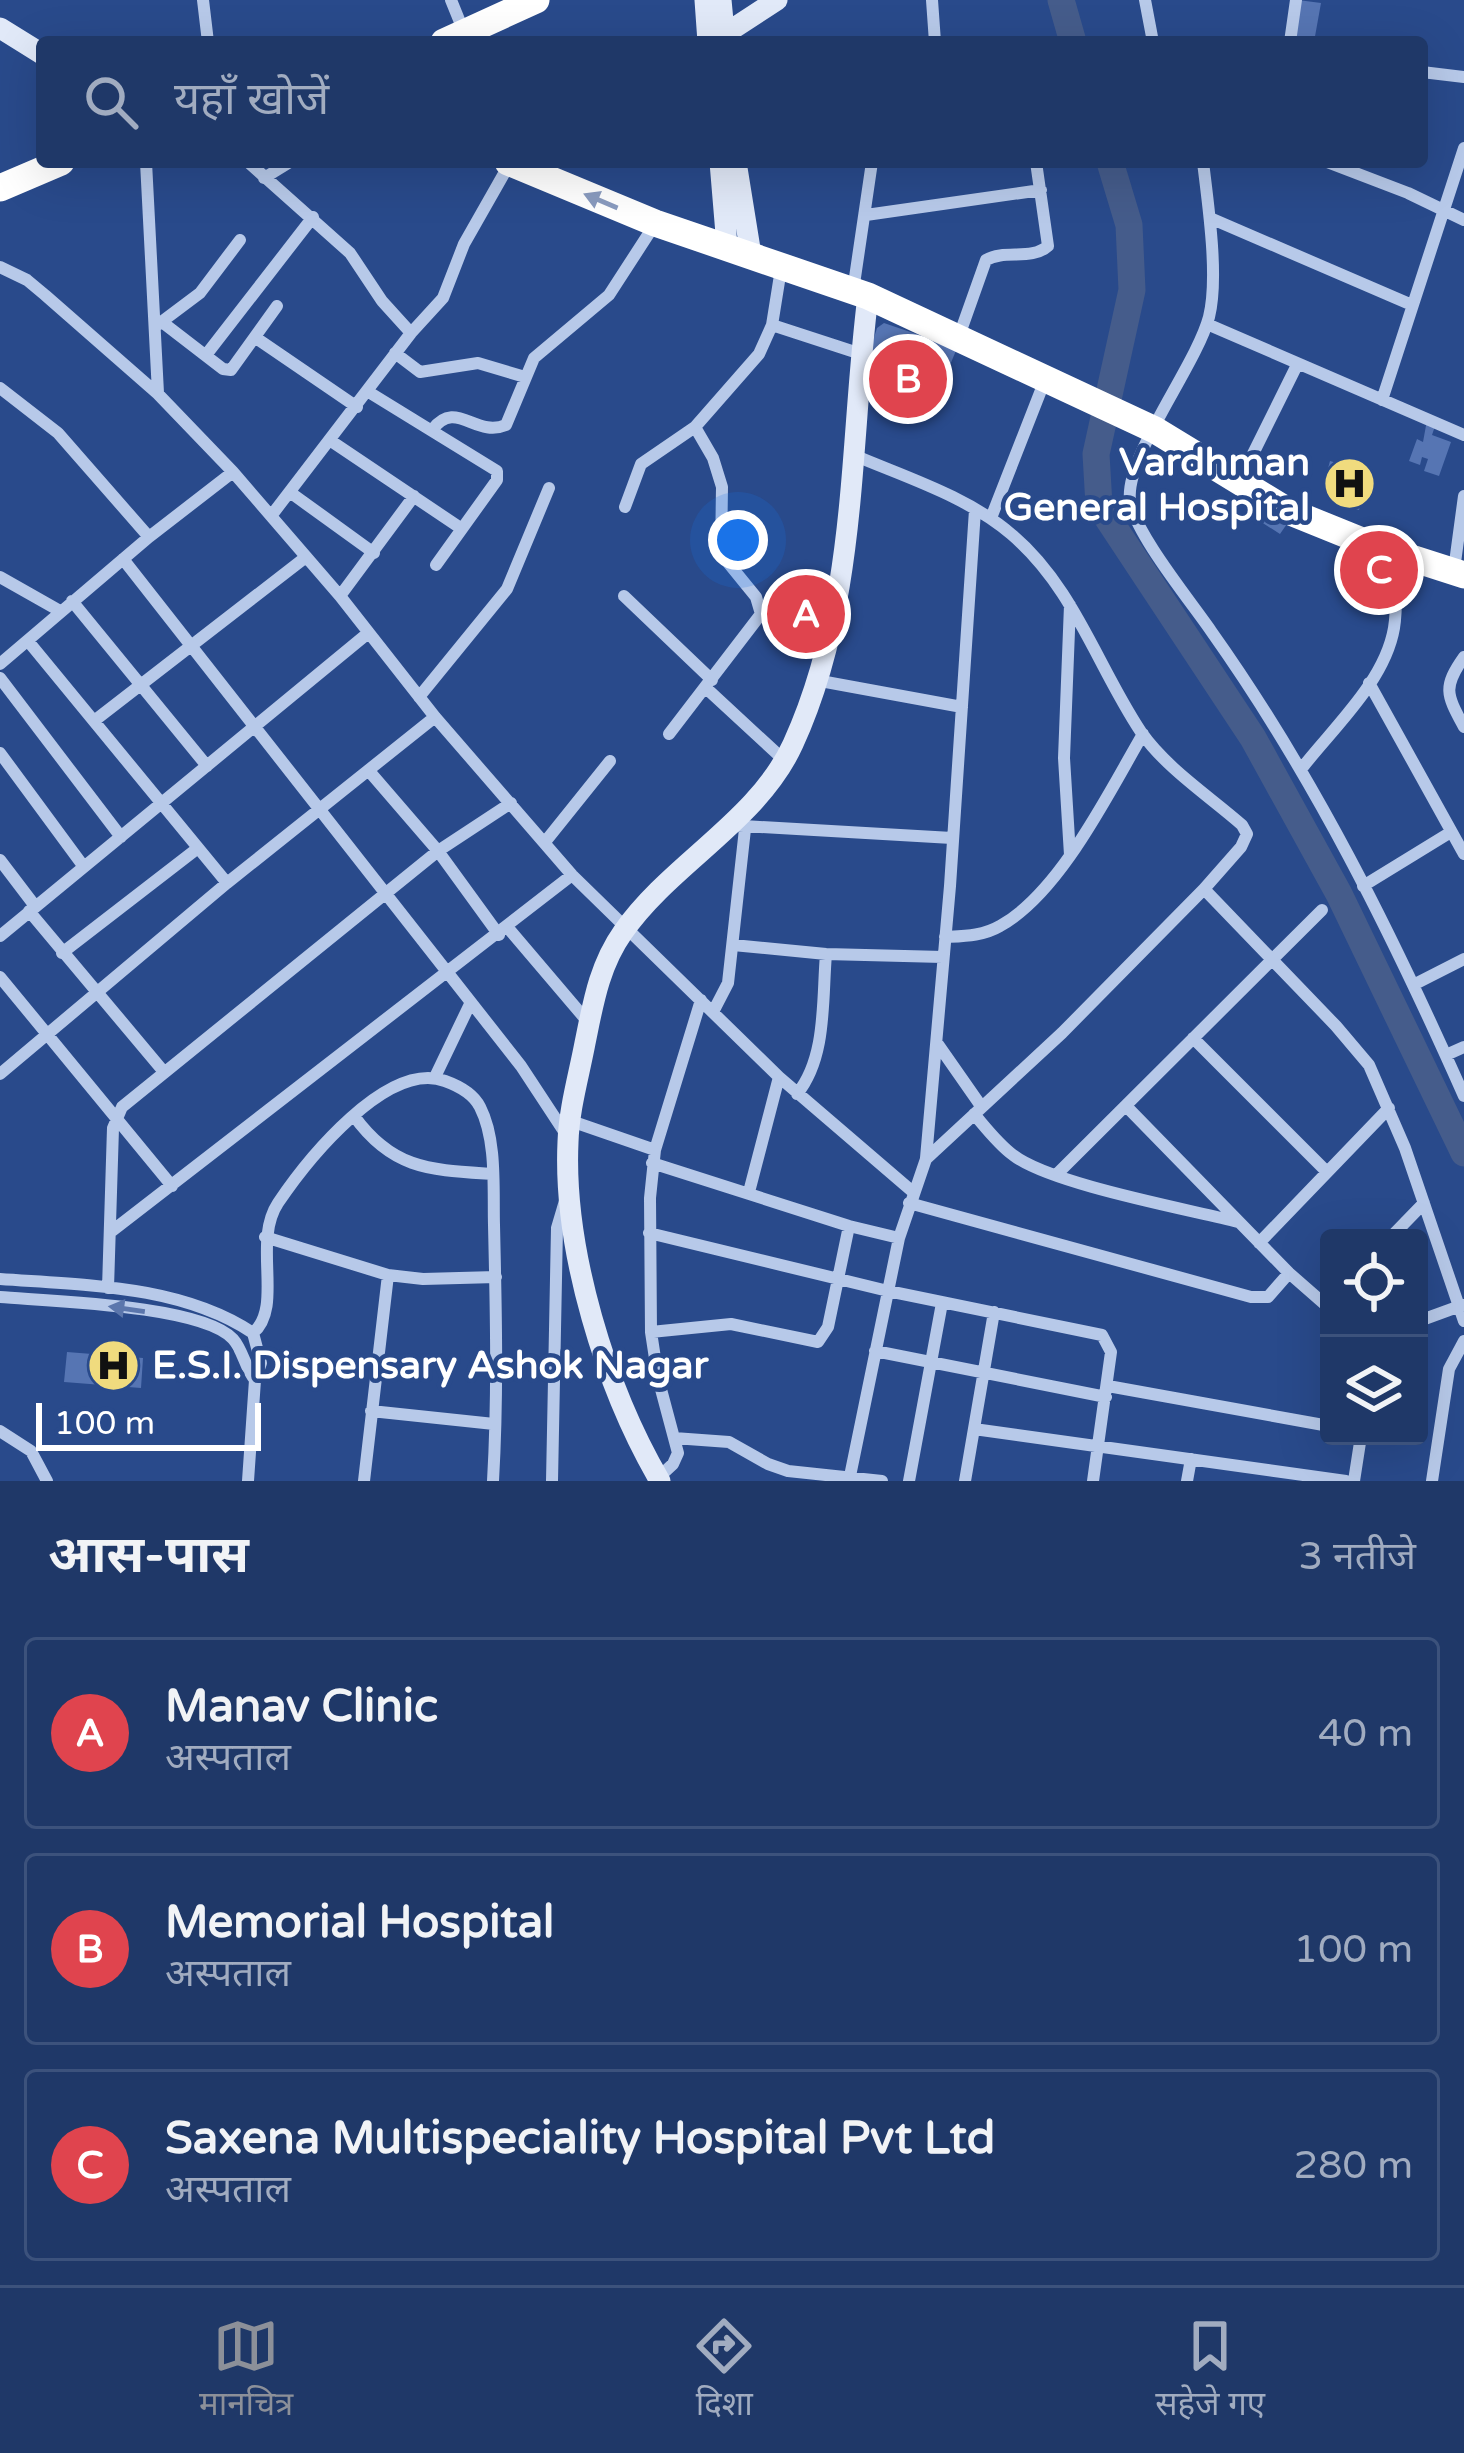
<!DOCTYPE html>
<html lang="hi">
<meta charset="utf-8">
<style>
:root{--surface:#1f3868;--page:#273f6e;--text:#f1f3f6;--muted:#a1acc0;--line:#3c527c;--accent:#8c9099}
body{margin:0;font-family:"Varela Round","Noto Sans Devanagari",sans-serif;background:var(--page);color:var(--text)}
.controls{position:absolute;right:36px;bottom:36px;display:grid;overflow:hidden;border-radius:12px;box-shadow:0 12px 48px #0002}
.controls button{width:108px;height:108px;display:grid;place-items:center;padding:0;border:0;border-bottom:3px solid var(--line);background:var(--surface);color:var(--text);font:60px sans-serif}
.scale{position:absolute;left:36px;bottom:30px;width:225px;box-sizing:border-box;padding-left:12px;border:6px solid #fff;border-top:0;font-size:33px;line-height:42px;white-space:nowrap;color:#fff;-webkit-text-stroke:9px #294a8b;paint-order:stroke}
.you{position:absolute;left:738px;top:540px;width:42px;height:42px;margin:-30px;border:9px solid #fff;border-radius:50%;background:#1a73e8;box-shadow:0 0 0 18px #1a73e833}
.badge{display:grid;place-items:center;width:78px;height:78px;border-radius:50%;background:var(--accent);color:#fff;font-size:39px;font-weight:700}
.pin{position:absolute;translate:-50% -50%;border:6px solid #fff;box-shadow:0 3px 12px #0006}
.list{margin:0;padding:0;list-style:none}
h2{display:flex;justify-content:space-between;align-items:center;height:156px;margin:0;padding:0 48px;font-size:51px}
h2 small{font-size:39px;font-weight:400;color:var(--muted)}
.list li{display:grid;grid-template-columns:78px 1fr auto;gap:36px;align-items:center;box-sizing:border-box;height:192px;margin:0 24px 24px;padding:0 24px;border:3px solid var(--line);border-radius:12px}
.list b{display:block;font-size:45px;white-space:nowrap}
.list p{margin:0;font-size:39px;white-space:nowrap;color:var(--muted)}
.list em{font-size:39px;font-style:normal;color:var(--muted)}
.icon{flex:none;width:66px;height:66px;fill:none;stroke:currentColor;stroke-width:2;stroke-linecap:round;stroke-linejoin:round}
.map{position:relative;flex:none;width:1464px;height:1481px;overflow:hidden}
.search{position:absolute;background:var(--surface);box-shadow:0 12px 48px #0002;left:36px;right:36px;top:36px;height:132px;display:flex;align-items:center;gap:30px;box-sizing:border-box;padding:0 42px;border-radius:12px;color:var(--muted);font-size:45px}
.sheet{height:804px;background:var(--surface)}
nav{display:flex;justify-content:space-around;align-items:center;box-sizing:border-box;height:168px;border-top:3px solid var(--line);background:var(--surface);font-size:33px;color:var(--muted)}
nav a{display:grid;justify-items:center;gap:6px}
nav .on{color:var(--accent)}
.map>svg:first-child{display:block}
</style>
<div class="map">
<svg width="1464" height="1481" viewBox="0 0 1464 1481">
<rect width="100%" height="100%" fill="#294a8b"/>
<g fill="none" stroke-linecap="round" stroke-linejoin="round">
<!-- river -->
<path stroke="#455c8b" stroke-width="27" d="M 1061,0 L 1073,42
M 1110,162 L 1129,225 L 1132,290 L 1096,454 L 1099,505 L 1253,738 L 1339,894 L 1464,1153"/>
</g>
<!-- building -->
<path fill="#5675b3" d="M 1298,0 L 1321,3 L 1314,42 L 1291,42 Z
M 884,323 L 957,348 L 948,370 L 897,351 L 890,352 L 884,393 L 867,394 L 873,341 L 877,328 Z
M 898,366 L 947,383 L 938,407 L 889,390 Z
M 1427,420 L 1436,423 L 1432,435 L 1451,442 L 1439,476 L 1424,471 L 1428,459 L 1422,457 L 1420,465 L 1409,461 L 1417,439 L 1423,442 Z
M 1330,461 L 1371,473 L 1359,510 L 1337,503 L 1340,492 L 1323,487 Z
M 1266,501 L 1291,518 L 1280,534 L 1255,518 Z
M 1367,550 L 1391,559 L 1391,592 L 1358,571 Z
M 801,598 L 820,604 L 811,628 L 793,621 Z
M 67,1352 L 143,1358 L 141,1388 L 64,1382 Z"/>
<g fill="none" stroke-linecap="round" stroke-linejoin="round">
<!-- street -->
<path stroke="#b7c9e9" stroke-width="12" d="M 203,0 L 208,42
M 451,0 L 464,32
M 932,0 L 935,42
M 1145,0 L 1153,42
M 1290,42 L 1296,0
M 1422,72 L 1464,77
M 146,162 L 158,393
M 248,162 L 350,253 L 382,301 L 411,333
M 1203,162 C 1208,204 1219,277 1209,317 C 1196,366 1125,456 1130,500 C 1133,531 1192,603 1211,631 C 1314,776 1392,934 1464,1096
M 1327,162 L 1408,193 L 1464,220
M 264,178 L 290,162
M 866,215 L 1041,190
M 1210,218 L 1412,305
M 0,267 L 27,280 L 45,295 L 158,394 L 233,472 L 340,596 L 435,717 L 572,875 L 779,1077 L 913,1192
M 853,291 L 872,162
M 162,322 L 223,369 L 231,370 L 277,306
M 1207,324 L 1464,435
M 772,325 L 861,354
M 156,326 L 200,293 L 240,240
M 959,336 L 986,260 C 1005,249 1031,261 1048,246 L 1036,162
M 256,338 L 357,407
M 395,353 L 420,372 L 478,363 L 525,377
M 206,355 L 313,217
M 0,388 L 58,433 L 149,537
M 367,391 L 497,471 L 497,480 L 436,565
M 1382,400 L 1464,148
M 432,430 C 456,398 475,438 506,425 L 534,358 L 609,295 L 655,224
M 331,441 L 462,529
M 1239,482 L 1297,365
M 291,493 L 374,553
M 625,507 L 641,464 L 695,427 L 759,354 L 772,325 L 781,269
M 271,516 L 411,333 L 443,298 L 464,244 L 510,163
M 991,518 L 1045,380
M 123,559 L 521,1066 L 567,1136
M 1454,570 L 1464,496
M 0,577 L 60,611
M 340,596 L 414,496
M 624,596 L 712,680
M 72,601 L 207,766
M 1070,605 L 1064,758 L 1070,855
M 28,641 L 227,883
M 1464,657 C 1442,688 1447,695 1464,727
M 0,664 L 149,537 L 233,472
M 0,678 L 121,837
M 815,680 L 962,707
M 1369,683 L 1464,854
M 706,688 L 785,761
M 419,697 L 507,589 L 549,488
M 94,721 L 306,557
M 669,734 L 761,614 L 756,597 L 721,554 L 722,487 L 713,458 L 695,427
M 0,753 L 84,867
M 1302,768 C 1334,727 1385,681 1394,628 C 1398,604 1395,577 1396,553
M 369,771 L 438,851 L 499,935
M 727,825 L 952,838
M 545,842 L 610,761
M 0,860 L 35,906
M 1363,886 L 1451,832
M 1204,889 L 1336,1026 L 1369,1065 L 1405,1148 L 1464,1321
M 29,911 L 164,1072
M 508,928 L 588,1022
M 0,936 L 367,634
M 945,937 C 964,936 983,936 1000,926 C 1060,893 1109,792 1143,734
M 733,945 L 826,954 L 943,957
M 62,953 L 198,848
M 0,977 L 172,1186
M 1415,984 L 1464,959
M 713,1012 L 728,983 L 745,829
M 1193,1038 L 1327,1172
M 937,1043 L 981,1106
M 1446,1055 L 1464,1047
M 0,1074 L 227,883 L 435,717
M 435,1077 L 470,1004
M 797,1094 C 827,1057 822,1000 826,954
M 1126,1106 L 1289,1273 L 1329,1308
M 974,1114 C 986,1128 998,1144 1013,1155 C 1050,1184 1187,1209 1238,1222
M 354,1116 C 393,1170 431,1170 493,1174
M 571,1121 L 655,1150
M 926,1158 L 950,886 L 975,510
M 652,1163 L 849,1226 L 899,1238
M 1056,1175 L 1322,910
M 749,1192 L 779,1077
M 909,1203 L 1251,1297 L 1268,1297 L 1289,1273
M 112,1231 L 572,875
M 649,1233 L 888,1291 L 1102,1335 L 1111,1352 L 1093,1481
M 265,1237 L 388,1275 L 423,1279 L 496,1277
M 1390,1238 L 1424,1203
M 1259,1243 L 1389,1108
M 0,1279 C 84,1285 181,1285 253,1333 L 261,1363 L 255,1380 L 248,1481
M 108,1288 L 113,1128 L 122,1107 L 438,851 L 511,803
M 0,1297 C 48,1301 202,1305 233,1339 C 243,1350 245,1368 255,1380
M 1419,1321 L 1463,1305
M 651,1332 L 731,1324 L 818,1342 L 828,1327 L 849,1226
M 253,1333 C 284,1307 252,1242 278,1203 C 307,1160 387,1060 445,1081 C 459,1086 473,1093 480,1107 C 497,1140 493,1189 494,1225 C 496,1310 498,1396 493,1481
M 875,1351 L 1106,1397
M 1108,1386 L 1329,1426
M 371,1411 L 494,1424
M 974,1429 L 1346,1481
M 0,1431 L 31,1451 L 47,1481
M 674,1438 L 729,1442 L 768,1464 L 788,1471 L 882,1481
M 658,1478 L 673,1464 L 678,1453 L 658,1378 L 651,1332 L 650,1198 L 655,1150 L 701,1000
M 364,1481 L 388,1275
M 552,1481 L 557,1228 L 565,1201
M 849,1481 L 899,1238 L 926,1159 L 1062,1033 L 1204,889 L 1241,847 L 1247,834 L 1242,825 C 1209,796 1166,768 1141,732 C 1097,666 1074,587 1011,534 C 968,497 908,478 856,456
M 909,1481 L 942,1303
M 965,1481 L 994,1312
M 1187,1481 L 1191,1459
M 1354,1481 L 1361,1436
M 1432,1481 L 1449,1369 L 1464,1341"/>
<!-- secondary -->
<path stroke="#e1e9f8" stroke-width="21" d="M 705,0 L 708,42
M 721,0 L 725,42
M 0,28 L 42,54
M 724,39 L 731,30 L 777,0
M 720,162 L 727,246
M 736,162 L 751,255
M 660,1481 C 606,1389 563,1250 568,1142 C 569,1109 579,1075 585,1043 C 593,1004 599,966 623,932 C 670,864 758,821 793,744 C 858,602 849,446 868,296"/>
<!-- highway -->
<path stroke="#fff" stroke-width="27" d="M 444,42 L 536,0
M 508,162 L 655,223 L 868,296 L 1155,430 L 1288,511 L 1377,547 L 1464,575
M 0,188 L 61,162"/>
</g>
<!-- one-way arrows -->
<defs><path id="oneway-solid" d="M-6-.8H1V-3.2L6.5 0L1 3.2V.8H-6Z" transform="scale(3)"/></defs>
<use fill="#899bbf" href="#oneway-solid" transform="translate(601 201) rotate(-157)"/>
<use fill="#5b76ac" href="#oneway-solid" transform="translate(127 1309) rotate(-172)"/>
<!-- icons -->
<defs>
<symbol id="hospital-disc" viewBox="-11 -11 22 22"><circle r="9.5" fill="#f0db7e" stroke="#294a8b"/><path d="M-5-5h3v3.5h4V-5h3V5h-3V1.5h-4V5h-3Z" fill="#111"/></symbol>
</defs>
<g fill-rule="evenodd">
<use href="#hospital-disc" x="1320" y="454" width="59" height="59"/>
<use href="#hospital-disc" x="84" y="1336" width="59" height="59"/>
</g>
<g text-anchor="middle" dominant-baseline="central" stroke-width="9" stroke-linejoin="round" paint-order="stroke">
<!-- poi labels -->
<g font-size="39" font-weight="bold" fill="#fff" stroke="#294a8b" text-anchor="end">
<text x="1310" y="462">Vardhman<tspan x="1310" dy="45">General Hospital</tspan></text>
<text x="152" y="1365" text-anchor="start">E.S.I. Dispensary Ashok Nagar</text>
</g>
</g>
</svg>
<div class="controls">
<button><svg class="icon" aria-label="locate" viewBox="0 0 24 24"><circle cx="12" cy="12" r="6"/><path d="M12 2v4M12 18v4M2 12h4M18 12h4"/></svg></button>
<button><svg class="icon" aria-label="layers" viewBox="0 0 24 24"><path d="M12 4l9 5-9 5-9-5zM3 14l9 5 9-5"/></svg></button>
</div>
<div class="scale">100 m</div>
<div class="you"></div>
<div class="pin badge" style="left:806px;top:614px;background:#e0444e">A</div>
<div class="pin badge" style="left:908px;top:379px;background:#e0444e">B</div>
<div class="pin badge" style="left:1379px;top:570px;background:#e0444e">C</div>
<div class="search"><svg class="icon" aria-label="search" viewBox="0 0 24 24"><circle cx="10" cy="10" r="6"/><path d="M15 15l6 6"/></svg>यहाँ खोजें</div>
</div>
<section class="sheet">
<h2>आस-पास<small>3 नतीजे</small></h2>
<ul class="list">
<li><span class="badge" style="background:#e0444e">A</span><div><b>Manav Clinic</b><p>अस्पताल</p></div><em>40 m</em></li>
<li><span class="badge" style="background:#e0444e">B</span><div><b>Memorial Hospital</b><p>अस्पताल</p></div><em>100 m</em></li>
<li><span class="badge" style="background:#e0444e">C</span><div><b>Saxena Multispeciality Hospital Pvt Ltd</b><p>अस्पताल</p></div><em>280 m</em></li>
</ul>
</section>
<nav>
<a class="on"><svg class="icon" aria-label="map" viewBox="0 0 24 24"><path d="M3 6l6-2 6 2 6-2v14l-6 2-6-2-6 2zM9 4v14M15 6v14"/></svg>मानचित्र</a>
<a><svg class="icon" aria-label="directions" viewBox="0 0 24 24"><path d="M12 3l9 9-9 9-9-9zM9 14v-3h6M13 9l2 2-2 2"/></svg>दिशा</a>
<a><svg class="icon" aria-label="saved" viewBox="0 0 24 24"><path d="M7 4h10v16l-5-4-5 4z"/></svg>सहेजे गए</a>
</nav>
